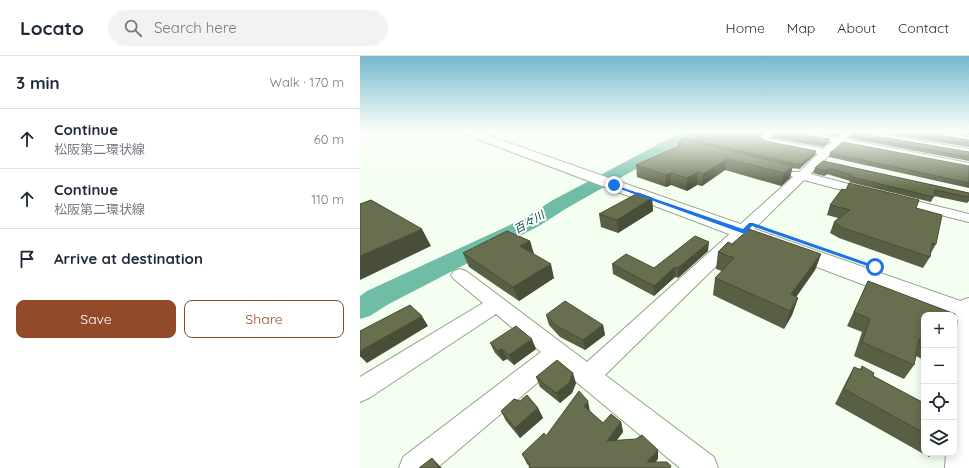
<!DOCTYPE html>
<meta charset="utf-8">
<style>
:root{--surface:#fff;--page:#f2f2f3;--text:#1f2937;--muted:#747a83;--line:#e0e1e3;--accent:#924a28}
body{margin:0;font-family:Quicksand,"Noto Sans JP",sans-serif;background:var(--page);color:var(--text)}
.controls{position:absolute;right:12px;bottom:12px;display:grid;overflow:hidden;border-radius:8px;box-shadow:0 2px 10px #0003}
.controls button{width:36px;height:36px;display:grid;place-items:center;padding:0;border:0;border-bottom:1px solid var(--line);background:var(--surface);color:var(--text);font:20px sans-serif}
.stop{position:absolute;width:12px;height:12px;margin:-9px;border:3px solid #1a73e8;border-radius:50%;background:#fff}
.stop.end{background:#1a73e8;border-color:#fff;box-shadow:0 1px 4px #0008}
.list{margin:0;padding:0;list-style:none}
h2{display:flex;justify-content:space-between;align-items:center;height:52px;margin:0;padding:0 16px;font-size:17px}
h2 small{font-size:13px;font-weight:400;color:var(--muted)}
.list li{display:grid;grid-template-columns:26px 1fr auto;gap:12px;align-items:center;box-sizing:border-box;height:60px;padding:0 16px;border-top:1px solid var(--line)}
.list b{display:block;font-size:15px;white-space:nowrap}
.list p{margin:0;font-size:13px;white-space:nowrap;color:var(--muted)}
.list em{font-size:13px;font-style:normal;color:var(--muted)}
.actions{display:flex;gap:8px;padding:12px 16px}
.actions a{flex:1;padding:9px 0;border:1px solid var(--accent);border-radius:8px;text-align:center;font-size:14px;color:var(--accent)}
.actions .main{background:var(--accent);color:#fff}
.icon{flex:none;width:22px;height:22px;fill:none;stroke:currentColor;stroke-width:2;stroke-linecap:round;stroke-linejoin:round}
.map{position:relative;flex:none;width:609px;height:412px;overflow:hidden}
header{display:flex;align-items:center;gap:24px;box-sizing:border-box;height:56px;padding:0 20px;background:var(--surface);border-bottom:1px solid var(--line)}
header strong{font-size:19px}
nav{display:flex;gap:22px;margin-inline-start:auto;font-size:14px}
.search{width:280px;height:36px;background:var(--page);display:flex;align-items:center;gap:10px;box-sizing:border-box;padding:0 14px;border-radius:22px;color:var(--muted);font-size:15px}
main{display:flex}
aside{flex:1;background:var(--surface)}
.map>svg:first-child{display:block}
</style>
<header>
<strong>Locato</strong>
<div class="search"><svg class="icon" aria-label="search" viewBox="0 0 24 24"><circle cx="10" cy="10" r="6"/><path d="M15 15l6 6"/></svg>Search here</div>
<nav><a>Home</a><a>Map</a><a>About</a><a>Contact</a></nav>
</header>
<main>
<aside>
<h2>3 min<small>Walk · 170 m</small></h2>
<ul class="list">
<li><svg class="icon" aria-label="ahead" viewBox="0 0 24 24"><path d="M12 20V5M6 11l6-6 6 6"/></svg><div><b>Continue</b><p>松阪第二環状線</p></div><em>60 m</em></li>
<li><svg class="icon" aria-label="ahead" viewBox="0 0 24 24"><path d="M12 20V5M6 11l6-6 6 6"/></svg><div><b>Continue</b><p>松阪第二環状線</p></div><em>110 m</em></li>
<li><svg class="icon" aria-label="arrive" viewBox="0 0 24 24"><path d="M6 21V4h12l-3 4 3 4H6"/></svg><div><b>Arrive at destination</b></div></li>
</ul>
<div class="actions"><a class="main">Save</a><a>Share</a></div>
</aside>
<div class="map">
<svg width="609" height="412" viewBox="0 0 609 412">
<rect width="100%" height="100%" fill="#f4fef1"/>
<g fill="none" stroke-linecap="round" stroke-linejoin="round">
<!-- river -->
<path fill="#6fbda7" fill-rule="evenodd" d="M 326,76 L 343,76 L 341,79 L 322,87 L 207,152 L 179,170 L 27,249 L 10,260 L 0,263 L 0,240 L 7,235 L 165,162 L 193,144 L 312,81 Z"/>
<defs>
<path id="minor" d="M 407,76 L 417,76 L 410,82 L 411,83 L 463,93 L 472,86 L 433,79 L 429,76 L 446,76 L 477,82 L 483,76 L 508,76 L 609,93 L 609,99 L 491,78 L 485,83 L 609,107 L 609,113 L 481,88 L 450,118 L 512,134 L 514,137 L 512,140 L 508,141 L 444,124 L 245,319 L 354,401 L 358,412 L 320,412 L 197,310 L 77,412 L 39,412 L 43,401 L 181,296 L 136,258 L 9,342 L 0,346 L 0,321 L 123,247 L 94,223 L 91,219 L 94,215 L 100,213 L 106,215 L 227,306 L 433,121 L 429,118 L 431,116 L 439,116 L 458,98 L 405,87 L 399,82 Z
M 573,76 L 609,81 L 609,87 L 573,80 L 572,78 Z
M 536,140 L 609,158 L 609,166 L 531,147 L 529,144 L 531,141 Z
M 609,242 L 609,412 L 585,412 L 586,397 L 594,397 L 594,308 L 599,249 L 602,244 Z"/>
<path id="major" d="M 102,76 L 118,76 L 609,248 L 609,268 L 594,263 L 594,259 L 584,259 L 104,78 Z"/>
</defs>
<!-- minor casing -->
<use href="#minor" stroke="#90a587" stroke-width="2"/>
<!-- major casing -->
<use href="#major" stroke="#90a587" stroke-width="2"/>
<!-- minor -->
<use href="#minor" fill="#fff" fill-rule="evenodd"/>
<!-- major -->
<use href="#major" fill="#fff" fill-rule="evenodd"/>
</g>
<!-- wall -->
<path fill="#595f43" d="M 339,76 L 405,76 L 399,80 L 405,85 L 456,95 L 455,99 L 439,113 L 432,112 L 430,122 L 421,130 L 365,114 L 342,130 L 337,129 L 327,135 L 311,129 L 306,131 L 277,121 L 276,109 L 318,90 L 318,87 L 320,85 L 320,83 Z
M 453,76 L 482,76 L 476,80 Z
M 516,76 L 573,76 L 574,78 L 609,84 L 609,91 Z
M 583,76 L 609,76 L 609,79 Z
M 434,77 L 468,87 L 463,91 L 413,82 L 413,78 Z
M 490,79 L 609,96 L 609,105 L 488,82 Z
M 470,97 L 609,110 L 609,132 L 469,101 Z
M 463,105 L 609,137 L 609,145 L 607,147 L 574,140 L 571,146 L 489,126 L 490,125 L 467,118 L 464,120 L 453,117 L 455,112 Z
M 292,142 L 293,155 L 258,177 L 241,171 L 239,158 Z
M 470,149 L 556,152 L 576,188 L 571,197 L 570,201 L 563,212 L 479,182 L 470,177 L 474,166 L 478,162 L 467,159 Z
M 170,185 L 174,198 L 194,222 L 159,245 L 109,211 L 103,197 Z
M 372,188 L 461,198 L 455,214 L 436,241 L 438,242 L 432,259 L 424,273 L 353,239 L 355,222 L 362,215 L 356,213 L 358,196 Z
M 348,195 L 318,222 L 315,221 L 294,240 L 253,218 L 252,208 L 294,212 Z
M 508,225 L 564,259 L 564,304 L 556,300 L 554,309 L 544,323 L 494,300 L 502,276 L 487,270 Z
M 186,259 L 243,269 L 245,279 L 225,294 L 200,281 L 189,269 Z
M 130,287 L 176,293 L 154,309 L 147,303 L 143,305 L 135,297 Z
M 502,310 L 513,320 L 564,347 L 564,397 L 573,397 L 569,401 L 475,348 L 486,326 L 494,311 L 500,313 Z
M 176,321 L 216,327 L 212,337 L 200,347 L 180,331 Z
M 160,345 L 178,352 L 183,362 L 160,382 L 146,365 L 141,355 Z
M 230,355 L 243,367 L 261,366 L 263,376 L 257,384 L 298,403 L 169,410 L 167,408 L 162,398 L 186,380 Z"/>
<!-- shaded-wall -->
<path fill="#484e37" d="M 401,76 L 405,76 L 398,81 L 399,77 Z
M 479,76 L 482,76 L 476,80 L 478,77 Z
M 470,83 L 468,87 L 463,91 L 464,88 Z
M 456,95 L 455,99 L 439,113 L 440,109 Z
M 367,103 L 365,114 L 342,130 L 343,118 Z
M 433,110 L 430,122 L 421,130 L 424,117 Z
M 469,112 L 467,118 L 464,120 L 466,115 Z
M 338,116 L 337,129 L 327,135 L 327,122 Z
M 311,117 L 311,129 L 306,131 L 306,119 Z
M 292,142 L 293,155 L 258,177 L 257,164 Z
M 62,173 L 71,190 L 0,224 L 0,200 Z
M 170,185 L 174,199 L 160,190 Z
M 349,186 L 348,195 L 318,222 L 318,212 Z
M 461,198 L 455,214 L 427,254 L 431,238 Z
M 191,208 L 194,222 L 159,245 L 153,231 Z
M 315,211 L 315,221 L 294,240 L 294,230 Z
M 438,242 L 432,259 L 424,273 L 430,255 Z
M 62,260 L 68,270 L 7,307 L 1,301 L 0,301 L 0,295 Z
M 243,269 L 245,279 L 225,294 L 223,284 Z
M 172,283 L 176,293 L 154,309 L 149,299 Z
M 142,293 L 147,303 L 143,305 L 138,295 Z
M 213,317 L 216,327 L 212,337 L 200,347 L 196,337 Z
M 228,345 L 230,355 L 227,360 L 224,350 Z
M 178,352 L 183,362 L 160,382 L 155,372 Z
M 261,366 L 263,376 L 249,394 L 247,385 Z
M 298,394 L 298,403 L 291,412 L 287,406 Z
M 72,402 L 82,412 L 79,412 Z"/>
<!-- building -->
<path fill="#676f4e" stroke="#484e37" d="M 339,76 L 401,76 L 399,77 L 399,80 L 405,85 L 456,95 L 440,109 L 334,84 L 331,85 L 327,82 L 323,84 L 320,83 Z
M 416,76 L 432,76 L 434,77 L 470,83 L 464,88 L 413,78 Z
M 493,76 L 609,96 L 609,101 L 490,79 Z
M 539,76 L 573,76 L 574,78 L 609,84 L 609,87 Z
M 327,82 L 330,85 L 433,110 L 424,117 L 367,103 L 343,118 L 338,116 L 327,122 L 311,117 L 306,119 L 276,109 L 323,88 L 318,87 Z
M 483,86 L 609,110 L 609,127 L 470,97 Z
M 463,105 L 609,137 L 609,141 L 575,134 L 574,141 L 491,121 L 492,119 L 469,112 L 466,115 L 455,112 Z
M 489,127 L 559,144 L 556,152 L 582,159 L 576,188 L 572,187 L 570,201 L 483,172 L 474,166 L 490,154 L 470,149 L 482,133 L 486,134 Z
M 278,137 L 292,142 L 257,164 L 239,158 Z
M 11,144 L 62,173 L 0,200 L 0,148 Z
M 389,173 L 461,198 L 431,238 L 438,242 L 430,255 L 355,222 L 374,202 L 358,196 L 368,186 L 372,188 Z
M 147,175 L 170,185 L 160,190 L 191,208 L 153,231 L 103,197 Z
M 335,180 L 349,186 L 318,212 L 315,211 L 294,230 L 252,208 L 266,198 L 294,212 Z
M 508,225 L 595,258 L 594,268 L 594,259 L 564,259 L 564,285 L 559,283 L 554,309 L 502,286 L 510,263 L 494,256 Z
M 205,245 L 243,269 L 223,284 L 197,270 L 186,259 Z
M 50,249 L 62,260 L 0,295 L 0,275 Z
M 156,270 L 172,283 L 149,299 L 142,293 L 138,295 L 130,287 Z
M 197,304 L 213,317 L 209,327 L 196,337 L 176,321 Z
M 502,310 L 514,317 L 513,320 L 564,347 L 564,377 L 484,333 L 494,311 L 501,314 Z
M 219,335 L 228,345 L 224,350 L 243,367 L 251,358 L 261,366 L 247,385 L 276,383 L 282,379 L 298,394 L 287,406 L 307,406 L 311,410 L 310,412 L 169,412 L 170,408 L 162,398 L 184,377 L 186,380 Z
M 167,339 L 178,352 L 155,372 L 141,355 L 154,343 L 160,345 Z
M 72,402 L 79,412 L 59,412 Z"/>
<!-- sky -->
<linearGradient id="sky" x2="0" y2="1"><stop stop-color="#77b8ce"/><stop offset="0.57" stop-color="#fafff9"/><stop offset="1" stop-color="#fafff9" stop-opacity="0"/></linearGradient>
<rect width="609" height="133" fill="url(#sky)"/>
<!-- route -->
<path fill="#1a73e8" d="M 252,128 L 383,173 L 389,167 L 393,167 L 519,211 L 513,212 L 392,170 L 386,177 L 382,177 L 252,130 Z"/>
<g text-anchor="middle" dominant-baseline="central" stroke-width="4" stroke-linejoin="round" paint-order="stroke">
<!-- water labels -->
<g font-size="11" font-style="italic" fill="#004739" stroke="#fff">
<text transform="translate(169 166) rotate(-30)">百々川</text>
</g>
</g>
</svg>
<div class="controls">
<button>+</button>
<button>−</button>
<button><svg class="icon" aria-label="locate" viewBox="0 0 24 24"><circle cx="12" cy="12" r="6"/><path d="M12 2v4M12 18v4M2 12h4M18 12h4"/></svg></button>
<button><svg class="icon" aria-label="layers" viewBox="0 0 24 24"><path d="M12 4l9 5-9 5-9-5zM3 14l9 5 9-5"/></svg></button>
</div>
<div class="stop" style="left:515px;top:211px"></div>
<div class="stop end" style="left:254px;top:129px"></div>
</div>
</main>
